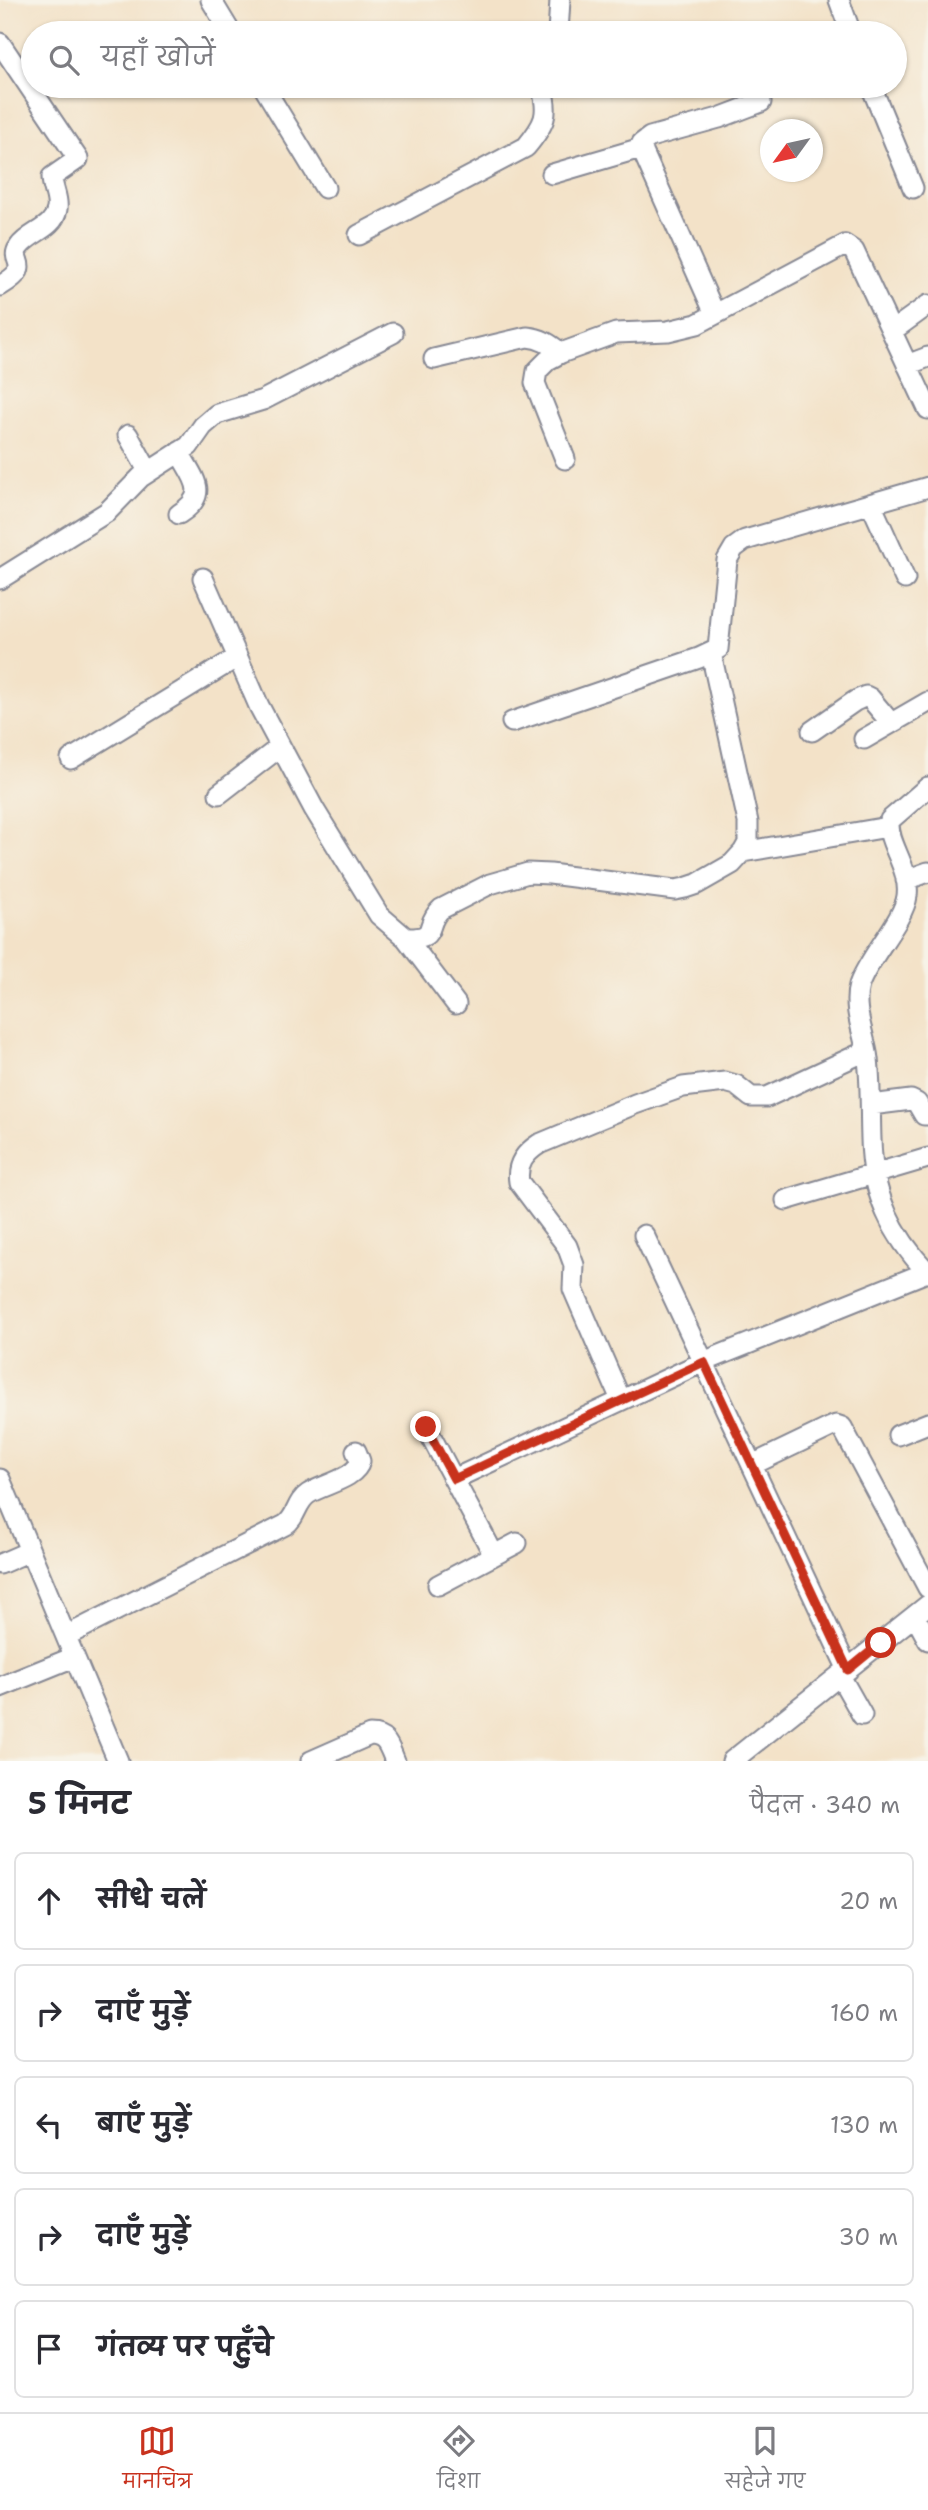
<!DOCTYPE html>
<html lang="hi">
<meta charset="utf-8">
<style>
:root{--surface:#fff;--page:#f2f2f3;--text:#2b2b33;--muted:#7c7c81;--line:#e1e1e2;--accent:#c8321e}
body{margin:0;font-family:"Shantell Sans","Playpen Sans Deva",sans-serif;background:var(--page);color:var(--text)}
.compass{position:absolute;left:760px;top:119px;width:63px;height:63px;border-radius:50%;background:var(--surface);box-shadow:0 2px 5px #0004;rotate:237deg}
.stop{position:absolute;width:21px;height:21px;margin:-16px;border:5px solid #c8321e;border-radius:50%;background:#fff}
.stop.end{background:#c8321e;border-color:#fff;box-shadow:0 2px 7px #0008}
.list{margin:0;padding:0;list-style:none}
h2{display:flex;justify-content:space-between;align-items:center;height:91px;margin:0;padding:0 28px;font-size:30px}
h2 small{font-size:23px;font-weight:400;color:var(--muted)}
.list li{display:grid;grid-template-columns:46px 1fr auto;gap:21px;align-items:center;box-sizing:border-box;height:98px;margin:0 14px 14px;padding:0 14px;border:2px solid var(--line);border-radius:10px}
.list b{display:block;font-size:26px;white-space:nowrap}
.list em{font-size:23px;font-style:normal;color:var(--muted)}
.icon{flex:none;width:38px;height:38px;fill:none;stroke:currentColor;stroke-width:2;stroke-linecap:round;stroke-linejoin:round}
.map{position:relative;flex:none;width:928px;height:1761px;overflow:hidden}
.search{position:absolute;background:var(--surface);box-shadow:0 2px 5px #0004;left:21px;right:21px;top:21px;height:77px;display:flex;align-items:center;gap:18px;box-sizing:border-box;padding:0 24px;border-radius:38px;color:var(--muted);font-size:26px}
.sheet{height:651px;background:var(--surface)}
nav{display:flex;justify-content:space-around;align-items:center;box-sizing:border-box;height:98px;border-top:2px solid var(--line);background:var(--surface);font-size:19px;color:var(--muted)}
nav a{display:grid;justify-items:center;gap:4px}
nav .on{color:var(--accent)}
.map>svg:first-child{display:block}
</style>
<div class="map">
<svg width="928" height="1761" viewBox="0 0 928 1761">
<rect width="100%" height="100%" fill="#f7f3e8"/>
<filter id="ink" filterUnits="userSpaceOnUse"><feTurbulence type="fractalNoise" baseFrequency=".0143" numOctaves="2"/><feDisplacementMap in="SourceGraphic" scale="14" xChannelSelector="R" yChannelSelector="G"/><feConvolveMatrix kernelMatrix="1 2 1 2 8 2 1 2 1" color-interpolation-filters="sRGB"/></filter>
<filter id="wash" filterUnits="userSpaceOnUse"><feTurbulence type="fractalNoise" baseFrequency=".00686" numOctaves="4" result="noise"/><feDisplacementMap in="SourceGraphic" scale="28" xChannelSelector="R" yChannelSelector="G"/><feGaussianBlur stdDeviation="1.57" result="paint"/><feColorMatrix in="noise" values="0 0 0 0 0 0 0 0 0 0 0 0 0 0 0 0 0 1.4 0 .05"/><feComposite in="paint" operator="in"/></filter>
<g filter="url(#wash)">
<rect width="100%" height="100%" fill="#f3e2c8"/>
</g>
<g filter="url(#ink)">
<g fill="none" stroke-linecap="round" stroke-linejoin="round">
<defs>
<path id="minor" d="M 211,0 L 231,33
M 839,0 L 851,33
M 558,33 L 560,0
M 0,43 L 78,159 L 52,177 C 52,188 59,198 57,209 C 54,229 29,232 19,247 C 8,262 36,265 0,286
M 263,86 L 325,188
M 871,86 L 913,188
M 552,174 L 641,148
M 359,235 L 526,147 C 545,124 550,114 541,86
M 715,314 L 643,152 L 642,143 L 650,137 L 719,118 L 761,102
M 892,331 L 928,305
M 434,359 L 527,337 C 541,338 550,344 561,353
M 907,365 L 928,357
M 128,435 L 148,471
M 565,459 L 535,383 L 537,371 L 548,360 L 561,353 L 616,333 L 668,331 L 697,324 L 845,245 L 854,251 L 928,409
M 871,504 L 905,579
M 179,514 C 211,494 193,478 179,452
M 203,578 L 259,706 L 314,809 L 379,915 L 406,938 L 456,1004
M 0,579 L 107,512 L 141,477 L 189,446 L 203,426 L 217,414 L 263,400 L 393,333
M 512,722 L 699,658 L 718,649 L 727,560 L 734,548 L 745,540 L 928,487
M 812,731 L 855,701 L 866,696 L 870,698 L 891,723
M 864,739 L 928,702
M 71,759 L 236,658
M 928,787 L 890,820 C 884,840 911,867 907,896 C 904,920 868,958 859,985 C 852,1009 865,1035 868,1059 C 871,1085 870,1112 871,1139 C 872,1194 891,1234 928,1273
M 219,794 L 280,747
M 743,852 L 888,827
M 906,880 L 928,872
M 406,938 C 440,939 423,925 441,909 L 490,884 L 528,873 L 550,874 L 675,890 L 685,888 L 697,884 L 732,864 L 743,852 L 748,843 L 748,822 L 711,653
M 871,1105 L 911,1100 L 917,1103 L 924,1115 L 928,1115
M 786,1200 L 928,1158
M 644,1235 L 848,1670
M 621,1400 L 573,1289 L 574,1265 L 567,1246 L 519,1182 C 516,1164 525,1153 539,1144 L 635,1104 L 683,1087 L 725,1082 L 736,1085 L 751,1097 L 767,1097 L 866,1051
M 426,1427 L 494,1555
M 898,1435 L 928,1423
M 752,1465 L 831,1427 L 836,1425 L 842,1427 L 928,1588
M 0,1479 L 118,1761
M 454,1479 L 703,1362 L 927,1272
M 0,1564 L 30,1551
M 438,1585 L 517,1543
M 915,1616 L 928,1640
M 66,1636 L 285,1525 C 297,1517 296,1502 308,1494 C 323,1484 356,1479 360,1461 L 356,1451
M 840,1676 L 862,1715
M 0,1687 L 74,1657
M 311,1761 L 370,1735 C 387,1735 389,1747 395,1761
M 732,1761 L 928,1605"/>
</defs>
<!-- minor casing -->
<use href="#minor" stroke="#878893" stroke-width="23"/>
<!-- minor -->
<use href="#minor" stroke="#fff" stroke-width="19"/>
</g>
</g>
<g fill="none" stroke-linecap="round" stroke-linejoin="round" filter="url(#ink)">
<!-- route -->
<path stroke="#c8321e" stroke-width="9" d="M 426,1427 L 454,1479 L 704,1362 L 848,1670 L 881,1643"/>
</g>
</svg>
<svg class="compass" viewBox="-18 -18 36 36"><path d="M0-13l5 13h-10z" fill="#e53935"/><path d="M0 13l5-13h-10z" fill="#7c7c81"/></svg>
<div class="stop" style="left:881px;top:1643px"></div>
<div class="stop end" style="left:426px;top:1427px"></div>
<div class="search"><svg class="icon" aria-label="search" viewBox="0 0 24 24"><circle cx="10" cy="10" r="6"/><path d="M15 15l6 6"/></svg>यहाँ खोजें</div>
</div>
<section class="sheet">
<h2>5 मिनट<small>पैदल · 340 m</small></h2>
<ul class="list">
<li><svg class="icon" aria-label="ahead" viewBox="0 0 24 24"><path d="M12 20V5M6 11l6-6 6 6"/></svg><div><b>सीधे चलें</b></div><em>20 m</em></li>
<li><svg class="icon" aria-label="right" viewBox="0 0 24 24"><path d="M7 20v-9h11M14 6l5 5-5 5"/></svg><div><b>दाएँ मुड़ें</b></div><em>160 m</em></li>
<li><svg class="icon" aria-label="left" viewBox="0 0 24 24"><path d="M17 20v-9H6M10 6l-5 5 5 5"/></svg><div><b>बाएँ मुड़ें</b></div><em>130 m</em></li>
<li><svg class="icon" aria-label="right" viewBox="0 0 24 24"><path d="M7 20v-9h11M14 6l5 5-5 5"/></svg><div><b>दाएँ मुड़ें</b></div><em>30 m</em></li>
<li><svg class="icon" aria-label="arrive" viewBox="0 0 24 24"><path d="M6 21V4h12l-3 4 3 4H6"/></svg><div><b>गंतव्य पर पहुँचे</b></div></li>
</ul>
</section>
<nav>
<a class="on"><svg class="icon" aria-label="map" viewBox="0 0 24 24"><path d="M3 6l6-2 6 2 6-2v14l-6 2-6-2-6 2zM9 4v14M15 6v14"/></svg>मानचित्र</a>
<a><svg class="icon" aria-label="directions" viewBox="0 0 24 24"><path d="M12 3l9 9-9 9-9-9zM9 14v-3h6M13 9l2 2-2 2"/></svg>दिशा</a>
<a><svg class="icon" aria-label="saved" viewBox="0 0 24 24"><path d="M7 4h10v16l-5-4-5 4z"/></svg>सहेजे गए</a>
</nav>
